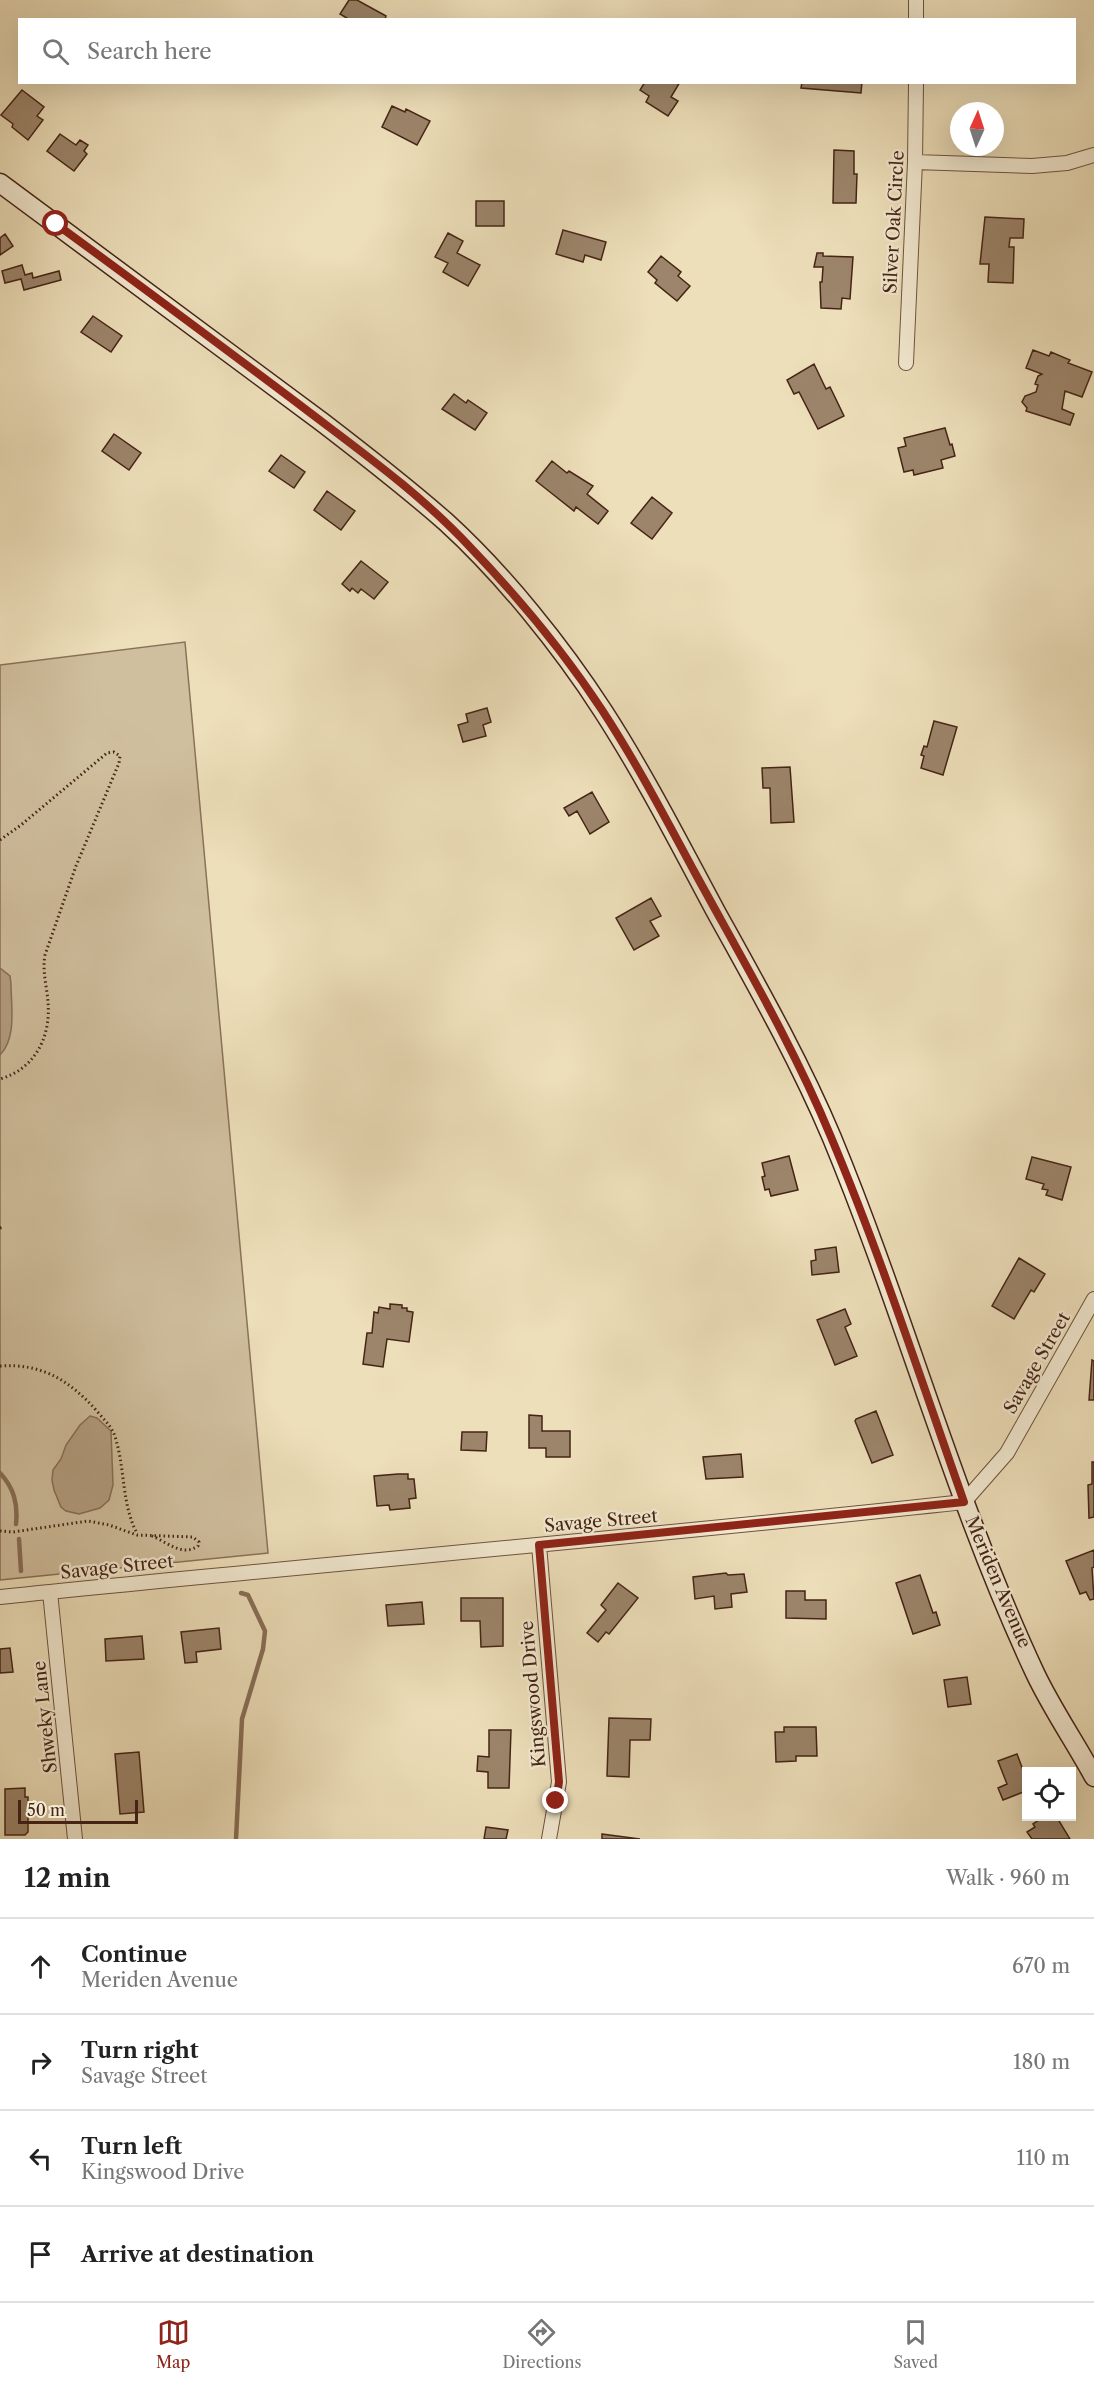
<!DOCTYPE html>
<meta charset="utf-8">
<style>
:root{--surface:#fff;--page:#f6f6f6;--text:#222;--muted:#767676;--line:#e0e0e0;--accent:#8f2418}
body{margin:0;font-family:"Libre Caslon Text",serif;background:var(--page);color:var(--text)}
.controls{position:absolute;right:18px;bottom:18px;display:grid;overflow:hidden;border-radius:0px;box-shadow:0 6px 24px #0002}
.controls button{width:54px;height:54px;display:grid;place-items:center;padding:0;border:0;border-bottom:2px solid var(--line);background:var(--surface);color:var(--text);font:30px sans-serif}
.compass{position:absolute;left:950px;top:102px;width:54px;height:54px;border-radius:50%;background:var(--surface);box-shadow:0 6px 24px #0002;rotate:3deg}
.scale{position:absolute;left:18px;bottom:15px;width:120px;box-sizing:border-box;padding-left:6px;border:3px solid #452416;border-top:0;font-size:16px;line-height:21px;white-space:nowrap;color:#452416;-webkit-text-stroke:4px #f3ead2;paint-order:stroke}
.stop{position:absolute;width:18px;height:18px;margin:-14px;border:4px solid #8f2418;border-radius:50%;background:#fff}
.stop.end{background:#8f2418;border-color:#fff;box-shadow:0 2px 6px #0008}
.list{margin:0;padding:0;list-style:none}
h2{display:flex;justify-content:space-between;align-items:center;height:78px;margin:0;padding:0 24px;font-size:26px}
h2 small{font-size:20px;font-weight:400;color:var(--muted)}
.list li{display:grid;grid-template-columns:39px 1fr auto;gap:18px;align-items:center;box-sizing:border-box;height:96px;padding:0 24px;border-top:2px solid var(--line)}
.list b{display:block;font-size:22px;white-space:nowrap}
.list p{margin:0;font-size:20px;white-space:nowrap;color:var(--muted)}
.list em{font-size:20px;font-style:normal;color:var(--muted)}
.icon{flex:none;width:33px;height:33px;fill:none;stroke:currentColor;stroke-width:2;stroke-linecap:round;stroke-linejoin:round}
.map{position:relative;flex:none;width:1094px;height:1839px;overflow:hidden}
.search{position:absolute;background:var(--surface);box-shadow:0 6px 24px #0002;left:18px;right:18px;top:18px;height:66px;display:flex;align-items:center;gap:15px;box-sizing:border-box;padding:0 21px;border-radius:0px;color:var(--muted);font-size:22px}
.sheet{height:462px;background:var(--surface)}
nav{display:flex;justify-content:space-around;align-items:center;box-sizing:border-box;height:84px;border-top:2px solid var(--line);background:var(--surface);font-size:16px;color:var(--muted)}
nav a{display:grid;justify-items:center;gap:3px}
nav .on{color:var(--accent)}
.map>svg:first-child{display:block}
</style>
<div class="map">
<svg width="1094" height="1839" viewBox="0 0 1094 1839">
<rect width="100%" height="100%" fill="#eddfba"/>
<filter id="stains"><feTurbulence type="fractalNoise" baseFrequency=".00333" numOctaves="4"/><feColorMatrix values="0 0 0 0 .2 0 0 0 0 .09 0 0 0 0 .02 0 0 0 .5 -.17"/></filter>
<radialGradient id="worn" r=".72"><stop offset=".6" stop-color="#630" stop-opacity="0"/><stop offset="1" stop-color="#630" stop-opacity=".3"/></radialGradient>
<!-- green -->
<path fill="#d0bf9e" stroke="#8a725a" stroke-width="1.5" d="M 185,642 L 268,1553 L 0,1580 L 0,665 Z"/>
<!-- water -->
<path fill="#b49f82" stroke="#886e57" stroke-width="1.5" d="M 0,968 L 10,976 L 11,984 C 11,1006 17,1038 0,1055 Z
M 90,1416 L 97,1418 L 111,1431 L 113,1485 L 109,1500 L 100,1508 L 79,1514 L 66,1511 L 61,1507 L 54,1490 L 52,1480 L 53,1470 L 61,1459 L 66,1445 L 80,1425 Z"/>
<g fill="none" stroke-linecap="round" stroke-linejoin="round">
<!-- stream -->
<path stroke="#886e57" stroke-width="4.5" d="M 0,1473 C 14,1488 18,1504 16,1524
M 19,1539 L 21,1571
M 236,1839 L 242,1719 L 263,1649 L 265,1631 L 248,1595 L 241,1593"/>
</g>
<!-- building -->
<path fill="#9c856b" stroke="#452416" stroke-width="1.5" d="M 349,0 L 357,0 L 386,16 L 385,20 L 350,20 L 340,14 Z
M 645,82 L 680,82 L 671,97 L 678,101 L 668,116 L 646,102 L 649,96 L 640,90 Z
M 802,82 L 862,82 L 861,93 L 801,88 Z
M 22,90 L 44,107 L 37,116 L 43,120 L 28,140 L 12,127 L 13,124 L 1,115 Z
M 392,106 L 405,112 L 406,109 L 430,121 L 417,145 L 382,127 Z
M 60,134 L 76,145 L 80,140 L 88,145 L 84,151 L 87,154 L 74,171 L 47,151 Z
M 834,150 L 854,151 L 854,174 L 857,174 L 856,203 L 833,203 Z
M 476,201 L 504,201 L 504,226 L 476,226 Z
M 985,217 L 1024,219 L 1023,238 L 1010,238 L 1009,247 L 1014,247 L 1013,283 L 988,282 L 989,264 L 980,264 Z
M 563,230 L 606,242 L 601,260 L 585,255 L 583,262 L 556,254 Z
M 448,233 L 463,241 L 457,253 L 480,265 L 468,286 L 443,272 L 448,263 L 435,257 Z
M 5,234 L 13,246 L 0,255 L 0,238 Z
M 817,253 L 823,253 L 823,256 L 853,257 L 850,299 L 842,298 L 841,309 L 821,308 L 820,282 L 822,282 L 823,267 L 814,267 Z
M 661,256 L 681,272 L 678,276 L 690,286 L 677,301 L 655,283 L 657,280 L 648,272 Z
M 22,265 L 25,275 L 32,273 L 33,278 L 59,271 L 61,280 L 24,290 L 21,279 L 5,283 L 2,271 Z
M 93,316 L 122,336 L 111,352 L 81,332 Z
M 1033,350 L 1049,356 L 1051,352 L 1070,360 L 1068,363 L 1092,372 L 1082,397 L 1065,391 L 1062,409 L 1074,414 L 1070,425 L 1026,411 L 1027,408 L 1022,402 L 1025,396 L 1036,392 L 1038,385 L 1035,384 L 1038,376 L 1042,374 L 1026,368 Z
M 814,364 L 826,389 L 830,387 L 844,416 L 818,429 L 799,392 L 794,394 L 787,380 Z
M 454,394 L 466,403 L 468,400 L 487,413 L 475,430 L 442,409 Z
M 945,428 L 950,445 L 952,444 L 955,456 L 941,460 L 943,468 L 914,475 L 913,470 L 904,472 L 898,448 L 906,446 L 904,438 Z
M 114,434 L 141,453 L 129,470 L 102,451 Z
M 281,455 L 305,472 L 294,488 L 269,471 Z
M 552,461 L 567,473 L 569,471 L 593,486 L 587,494 L 608,511 L 598,524 L 576,507 L 574,511 L 536,481 Z
M 327,491 L 355,511 L 341,530 L 314,510 Z
M 652,497 L 672,513 L 652,539 L 631,523 Z
M 361,561 L 388,582 L 374,599 L 361,589 L 358,593 L 352,588 L 350,591 L 342,584 Z
M 487,708 L 491,722 L 483,725 L 486,736 L 463,742 L 458,725 L 468,722 L 466,714 Z
M 934,721 L 957,727 L 943,775 L 921,768 L 924,756 L 921,755 L 924,746 L 927,747 Z
M 790,767 L 794,822 L 771,823 L 770,788 L 763,788 L 762,768 Z
M 592,792 L 609,822 L 590,834 L 577,811 L 569,816 L 564,808 Z
M 651,898 L 661,916 L 650,921 L 659,936 L 634,950 L 616,918 Z
M 789,1156 L 798,1190 L 771,1196 L 769,1189 L 765,1190 L 762,1177 L 765,1176 L 762,1163 Z
M 1032,1157 L 1071,1167 L 1062,1200 L 1046,1195 L 1048,1190 L 1042,1189 L 1044,1184 L 1026,1179 Z
M 836,1247 L 839,1272 L 812,1275 L 811,1261 L 816,1260 L 815,1250 Z
M 1019,1258 L 1045,1274 L 1034,1292 L 1031,1290 L 1014,1319 L 992,1306 Z
M 390,1304 L 402,1305 L 402,1308 L 407,1308 L 407,1311 L 413,1312 L 409,1342 L 387,1339 L 383,1367 L 363,1364 L 367,1333 L 372,1333 L 374,1312 L 378,1313 L 379,1307 L 390,1309 Z
M 845,1309 L 851,1324 L 845,1327 L 857,1356 L 835,1365 L 817,1320 Z
M 1092,1360 L 1094,1361 L 1094,1400 L 1089,1400 Z
M 876,1411 L 893,1455 L 872,1463 L 855,1421 L 856,1419 Z
M 529,1415 L 542,1416 L 542,1431 L 570,1431 L 570,1457 L 546,1457 L 546,1448 L 529,1448 Z
M 462,1432 L 487,1432 L 486,1451 L 461,1450 Z
M 741,1454 L 743,1477 L 706,1479 L 703,1457 Z
M 1092,1462 L 1094,1462 L 1094,1517 L 1089,1518 L 1088,1485 L 1092,1484 Z
M 398,1474 L 408,1474 L 408,1479 L 414,1479 L 416,1498 L 409,1499 L 410,1508 L 390,1510 L 389,1505 L 377,1506 L 374,1476 Z
M 1094,1550 L 1094,1567 L 1092,1568 L 1094,1599 L 1090,1600 L 1086,1592 L 1080,1594 L 1066,1561 Z
M 726,1573 L 728,1575 L 744,1574 L 747,1592 L 731,1594 L 732,1607 L 715,1609 L 714,1596 L 695,1599 L 693,1577 Z
M 920,1575 L 933,1613 L 936,1612 L 940,1625 L 913,1634 L 896,1583 Z
M 618,1583 L 638,1598 L 609,1634 L 606,1632 L 598,1642 L 587,1633 L 606,1610 L 601,1605 Z
M 786,1591 L 805,1591 L 805,1600 L 826,1600 L 826,1619 L 786,1618 Z
M 461,1598 L 503,1598 L 503,1646 L 481,1647 L 480,1621 L 461,1621 Z
M 422,1602 L 424,1624 L 388,1626 L 386,1605 Z
M 219,1628 L 221,1649 L 196,1652 L 197,1662 L 185,1663 L 181,1632 Z
M 142,1636 L 144,1659 L 106,1661 L 105,1639 Z
M 10,1648 L 13,1672 L 0,1673 L 0,1649 Z
M 967,1677 L 971,1704 L 948,1707 L 944,1680 Z
M 609,1718 L 651,1719 L 650,1740 L 630,1740 L 629,1777 L 607,1776 Z
M 784,1727 L 816,1727 L 817,1756 L 796,1756 L 796,1761 L 776,1762 L 775,1732 L 784,1732 Z
M 489,1730 L 511,1730 L 509,1788 L 488,1788 L 488,1772 L 477,1771 L 478,1756 L 489,1757 Z
M 139,1752 L 144,1812 L 120,1814 L 115,1754 Z
M 1017,1754 L 1026,1778 L 1026,1791 L 1003,1800 L 998,1788 L 1007,1784 L 998,1761 Z
M 25,1788 L 25,1797 L 28,1797 L 28,1832 L 25,1835 L 5,1835 L 5,1789 Z
M 1045,1816 L 1056,1816 L 1070,1839 L 1032,1839 L 1027,1832 L 1035,1827 L 1033,1824 Z
M 486,1827 L 508,1830 L 506,1839 L 484,1839 Z
M 602,1834 L 640,1839 L 602,1839 Z"/>
<g fill="none" stroke-linecap="round" stroke-linejoin="round">
<defs>
<path id="street" d="M 916,20 L 916,0
M 915,162 L 1032,166 L 1067,163 L 1094,155
M 906,363 L 915,162 L 916,82
M 539,1545 L 559,1782 L 549,1839
M 50,1592 L 75,1839
M 0,1597 C 321,1564 643,1537 964,1502 L 1007,1453 L 1094,1299"/>
<path id="secondary" d="M 0,183 L 322,422 C 365,455 406,487 446,522 C 503,574 561,646 603,711 C 645,776 680,845 716,912 C 757,986 799,1060 832,1138 C 905,1314 954,1500 1035,1673 C 1052,1709 1075,1742 1094,1777"/>
</defs>
<!-- street casing -->
<use href="#street" stroke="#6f533f" stroke-width="16"/>
<!-- secondary casing -->
<use href="#secondary" stroke="#452416" stroke-width="21"/>
<!-- path -->
<path stroke="#452416" stroke-width="3" stroke-dasharray="1.5 3" stroke-linecap="butt" d="M 0,840 L 21,825 L 107,753 L 114,752 L 120,756 L 119,763 L 76,866 L 45,955 C 42,971 47,987 48,1002 C 51,1037 35,1069 0,1079
M 0,1228 L 3,1227
M 0,1366 C 41,1363 69,1380 96,1410 C 104,1420 113,1427 116,1440 C 125,1470 122,1506 137,1533
M 0,1531 L 13,1532 L 88,1521 L 109,1525 L 137,1535 L 193,1537 L 199,1542 L 198,1546 C 182,1557 167,1542 152,1536"/>
<!-- street -->
<use href="#street" stroke="#f3ead2" stroke-width="14"/>
<!-- secondary -->
<use href="#secondary" stroke="#f3ead2" stroke-width="18"/>
</g>
<g fill="none" stroke-linecap="round" stroke-linejoin="round">
<!-- route -->
<path stroke="#8f2418" stroke-width="8" d="M 56,224 C 137,283 216,342 296,402 C 356,448 419,492 470,547 C 518,597 564,652 602,710 C 636,762 665,817 694,871 C 742,959 793,1045 831,1137 C 881,1256 921,1380 964,1502 L 539,1545 L 559,1782 L 556,1801"/>
</g>
<g text-anchor="middle" dominant-baseline="central" stroke-width="4.5" stroke-linejoin="round" paint-order="stroke">
<!-- street labels -->
<g font-size="18" fill="#452416" stroke="#f3ead2">
<text transform="translate(894 222) rotate(-87)">Silver Oak Circle</text>
<text transform="translate(1037 1363) rotate(-60)">Savage Street</text>
<text transform="translate(601 1521) rotate(-5)">Savage Street</text>
<text transform="translate(117 1567) rotate(-6)">Savage Street</text>
<text transform="translate(998 1582) rotate(67)">Meriden Avenue</text>
<text transform="translate(533 1694) rotate(-95)">Kingswood Drive</text>
<text transform="translate(45 1717) rotate(-96)">Shweky Lane</text>
</g>
</g>
<rect width="100%" height="100%" filter="url(#stains)"/>
<rect width="100%" height="100%" fill="url(#worn)"/>
</svg>
<div class="controls">
<button><svg class="icon" aria-label="locate" viewBox="0 0 24 24"><circle cx="12" cy="12" r="6"/><path d="M12 2v4M12 18v4M2 12h4M18 12h4"/></svg></button>
</div>
<svg class="compass" viewBox="-18 -18 36 36"><path d="M0-13l5 13h-10z" fill="#e53935"/><path d="M0 13l5-13h-10z" fill="#767676"/></svg>
<div class="scale">50 m</div>
<div class="stop" style="left:56px;top:224px"></div>
<div class="stop end" style="left:556px;top:1801px"></div>
<div class="search"><svg class="icon" aria-label="search" viewBox="0 0 24 24"><circle cx="10" cy="10" r="6"/><path d="M15 15l6 6"/></svg>Search here</div>
</div>
<section class="sheet">
<h2>12 min<small>Walk · 960 m</small></h2>
<ul class="list">
<li><svg class="icon" aria-label="ahead" viewBox="0 0 24 24"><path d="M12 20V5M6 11l6-6 6 6"/></svg><div><b>Continue</b><p>Meriden Avenue</p></div><em>670 m</em></li>
<li><svg class="icon" aria-label="right" viewBox="0 0 24 24"><path d="M7 20v-9h11M14 6l5 5-5 5"/></svg><div><b>Turn right</b><p>Savage Street</p></div><em>180 m</em></li>
<li><svg class="icon" aria-label="left" viewBox="0 0 24 24"><path d="M17 20v-9H6M10 6l-5 5 5 5"/></svg><div><b>Turn left</b><p>Kingswood Drive</p></div><em>110 m</em></li>
<li><svg class="icon" aria-label="arrive" viewBox="0 0 24 24"><path d="M6 21V4h12l-3 4 3 4H6"/></svg><div><b>Arrive at destination</b></div></li>
</ul>
</section>
<nav>
<a class="on"><svg class="icon" aria-label="map" viewBox="0 0 24 24"><path d="M3 6l6-2 6 2 6-2v14l-6 2-6-2-6 2zM9 4v14M15 6v14"/></svg>Map</a>
<a><svg class="icon" aria-label="directions" viewBox="0 0 24 24"><path d="M12 3l9 9-9 9-9-9zM9 14v-3h6M13 9l2 2-2 2"/></svg>Directions</a>
<a><svg class="icon" aria-label="saved" viewBox="0 0 24 24"><path d="M7 4h10v16l-5-4-5 4z"/></svg>Saved</a>
</nav>
